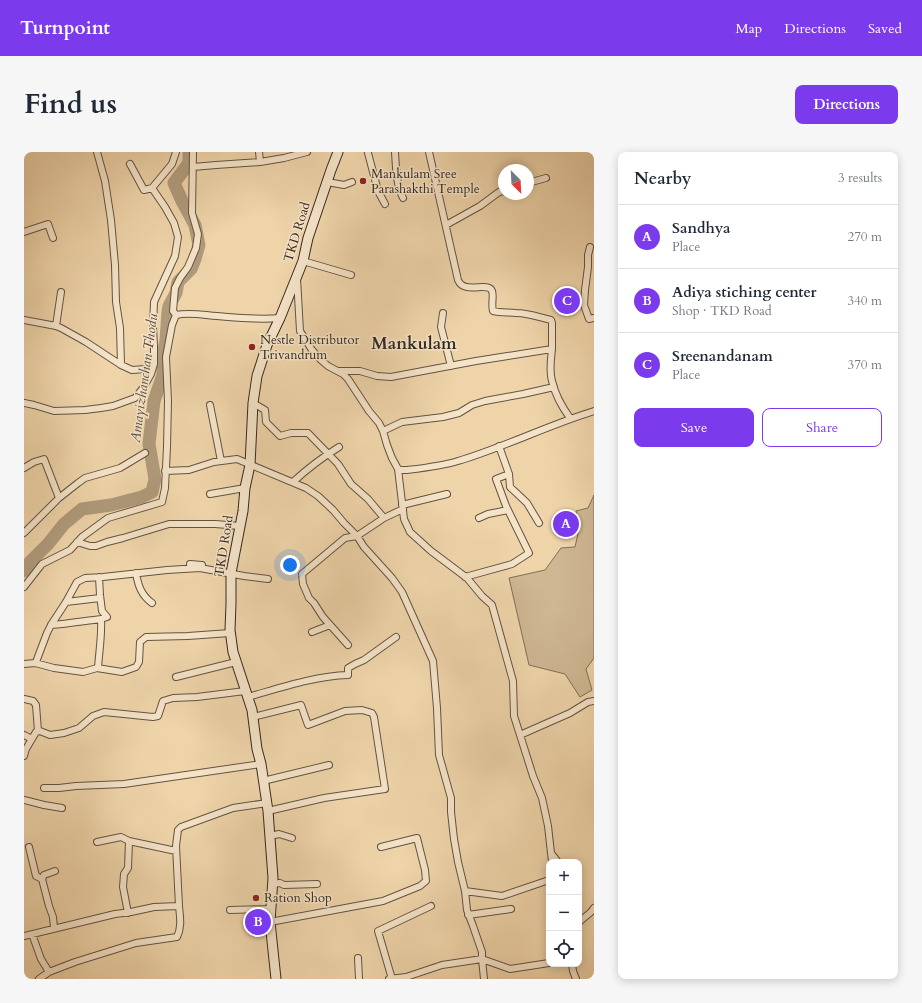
<!DOCTYPE html>
<meta charset="utf-8">
<style>
:root{--surface:#fff;--page:#f6f6f7;--text:#1f2937;--muted:#747a83;--line:#e0e1e3;--accent:#7c3aed}
body{margin:0;font-family:Cardo,serif;background:var(--page);color:var(--text)}
.controls{position:absolute;right:12px;bottom:12px;display:grid;overflow:hidden;border-radius:8px;box-shadow:0 2px 10px #0003}
.controls button{width:36px;height:36px;display:grid;place-items:center;padding:0;border:0;border-bottom:1px solid var(--line);background:var(--surface);color:var(--text);font:20px sans-serif}
.compass{position:absolute;left:474px;top:12px;width:36px;height:36px;border-radius:50%;background:var(--surface);box-shadow:0 2px 10px #0003;rotate:156deg}
.you{position:absolute;left:266px;top:413px;width:14px;height:14px;margin:-10px;border:3px solid #fff;border-radius:50%;background:#1a73e8;box-shadow:0 0 0 6px #1a73e833}
.badge{display:grid;place-items:center;width:26px;height:26px;border-radius:50%;background:var(--accent);color:#fff;font-size:13px;font-weight:700}
.pin{position:absolute;translate:-50% -50%;border:2px solid #fff;box-shadow:0 1px 4px #0006}
.list{margin:0;padding:0;list-style:none}
h2{display:flex;justify-content:space-between;align-items:center;height:52px;margin:0;padding:0 16px;font-size:17px}
h2 small{font-size:13px;font-weight:400;color:var(--muted)}
.list li{display:grid;grid-template-columns:26px 1fr auto;gap:12px;align-items:center;box-sizing:border-box;height:64px;padding:0 16px;border-top:1px solid var(--line)}
.list b{display:block;font-size:15px;white-space:nowrap}
.list p{margin:0;font-size:13px;white-space:nowrap;color:var(--muted)}
.list em{font-size:13px;font-style:normal;color:var(--muted)}
.actions{display:flex;gap:8px;padding:12px 16px}
.actions a{flex:1;padding:9px 0;border:1px solid var(--accent);border-radius:8px;text-align:center;font-size:14px;color:var(--accent)}
.actions .main{background:var(--accent);color:#fff}
.icon{flex:none;width:22px;height:22px;fill:none;stroke:currentColor;stroke-width:2;stroke-linecap:round;stroke-linejoin:round}
.map{position:relative;flex:none;width:570px;height:827px;overflow:hidden;border-radius:8px}
header{display:flex;align-items:center;gap:24px;box-sizing:border-box;height:56px;padding:0 20px;background:var(--accent);color:#fff}
header strong{font-size:19px}
nav{display:flex;gap:22px;margin-inline-start:auto;font-size:14px}
.intro{display:flex;align-items:center;justify-content:space-between;box-sizing:border-box;height:96px;padding:0 24px}
h1{margin:0;font-size:28px}
.button{padding:10px 18px;border-radius:8px;background:var(--accent);color:#fff;font-size:14px;font-weight:700}
main{display:flex;gap:24px;padding:0 24px}
aside{flex:1;background:var(--surface);border-radius:8px;box-shadow:0 2px 10px #0003}
.map>svg:first-child{display:block}
</style>
<header>
<strong>Turnpoint</strong>
<nav><a>Map</a><a>Directions</a><a>Saved</a></nav>
</header>
<div class="intro"><h1>Find us</h1><a class="button">Directions</a></div>
<main>
<div class="map">
<svg width="570" height="827" viewBox="0 0 570 827">
<rect width="100%" height="100%" fill="#efd4aa"/>
<filter id="stains"><feTurbulence type="fractalNoise" baseFrequency=".005" numOctaves="4"/><feColorMatrix values="0 0 0 0 .2 0 0 0 0 .09 0 0 0 0 .02 0 0 0 .5 -.17"/></filter>
<radialGradient id="worn" r=".72"><stop offset=".6" stop-color="#630" stop-opacity="0"/><stop offset="1" stop-color="#630" stop-opacity=".3"/></radialGradient>
<!-- green -->
<path fill="#cfb793" stroke="#80705a" d="M 570,343 L 570,506 L 562,517 L 568,538 L 556,545 L 541,522 L 505,513 L 485,426 L 521,418 L 537,396 L 551,395 L 555,377 L 552,359 L 564,356 Z"/>
<g fill="none" stroke-linecap="round" stroke-linejoin="round">
<!-- river -->
<path stroke="#af9a7b" stroke-width="13" d="M 0,419 L 6,410 L 24,392 L 40,372 L 58,357 L 87,353 L 118,345 L 128,340 L 131,327 L 125,292 L 130,249 L 139,223 L 139,203 L 142,188 L 144,160 L 145,154 L 152,141 L 154,130 L 167,117 L 171,107 L 175,93 L 171,73 L 158,49 L 150,31 L 165,11 L 165,0"/>
<defs>
<path id="street" d="M 73,0 L 81,29 L 87,68 L 91,113 L 92,150 L 96,176 L 97,213
M 235,0 L 236,10 L 260,6 L 283,0
M 371,0 C 372,15 372,32 379,46
M 405,0 L 434,128 C 440,143 464,129 468,139 C 470,144 467,152 469,159 C 477,161 484,160 492,161 C 504,161 515,165 527,168 L 528,171 L 528,197
M 344,1 L 354,39 L 361,52
M 106,12 L 120,38 L 128,36
M 169,15 L 192,13 L 236,10
M 303,30 L 320,33 L 328,30
M 504,31 L 522,26
M 422,73 L 456,54 L 475,40 L 480,39
M 0,80 L 24,72 L 29,86
M 566,95 L 564,103 L 564,115 L 561,138 L 560,153 L 565,167 L 570,166
M 279,109 L 327,123
M 273,126 L 276,179 L 288,198 L 297,208 L 304,214 L 319,222 L 324,227 L 345,259 L 355,271 L 359,279 L 363,293 L 368,306 L 374,317 L 377,318 L 383,318 C 400,316 418,314 434,309 C 481,295 524,273 570,259
M 419,161 L 417,175 L 427,214
M 152,163 L 149,159 L 151,136 L 156,126 L 164,115 L 172,96 L 174,82 L 168,61 L 169,0
M 0,168 L 32,174 L 37,176 L 62,190 L 97,213 L 108,218 L 121,217 L 130,212
M 32,174 L 37,140
M 314,219 L 336,219 L 353,224 L 367,225 L 452,209 L 528,197 C 527,207 525,219 528,229 C 531,242 538,255 546,266
M 0,251 L 10,253 L 30,259 L 61,258 L 77,256 L 89,254 L 111,246 L 119,236 L 127,222 L 130,212 L 130,194 L 129,175 L 130,150 L 151,104 L 154,85 L 150,71 L 141,55 L 128,36 L 148,12 L 152,0
M 229,251 L 241,258 L 242,270 L 256,284 L 267,281 L 284,281 L 314,312 L 327,332 L 344,347 L 360,366
M 186,253 L 197,309
M 359,279 L 378,270 L 419,265 L 435,261 L 448,253 L 461,249 L 499,242 L 530,235
M 0,316 L 10,310 L 20,307 L 35,346
M 374,317 L 380,367 L 386,380 L 407,399 L 443,426 L 458,444 L 468,453 L 489,529 L 490,564 L 509,624 L 518,646 L 524,674 L 528,710
M 141,319 L 165,318 L 190,310 L 213,307 L 282,336 L 294,344 L 309,358 L 320,371 L 333,384 L 340,395 L 368,426 L 378,440 L 409,509 L 413,556 L 415,603 L 427,646 L 427,660 L 430,687 L 434,710 L 441,739 L 478,744 L 525,728
M 485,322 L 486,335 L 503,351 L 515,371
M 269,330 C 283,317 299,305 315,295
M 186,342 L 221,336
M 378,353 L 423,342
M 455,366 L 464,362 L 484,358
M 0,381 L 35,346 L 54,331 L 61,326 L 96,316 L 121,301
M 53,390 L 66,394 L 72,394 L 83,390 L 99,386 L 145,372 L 191,372 L 216,374
M 166,412 L 178,413
M 112,421 C 114,433 117,443 128,451
M 441,425 L 488,412 L 505,401 L 482,354 L 472,327 L 485,322 L 475,294
M 0,435 L 18,412 L 46,398 L 58,385 L 84,366 L 138,350 L 141,336 L 143,295 L 144,249 L 142,205 L 148,173 L 152,163 C 166,160 179,163 193,164 C 214,166 235,168 256,166
M 42,450 L 76,446
M 27,473 C 44,472 60,469 77,467
M 288,480 L 306,473
M 324,493 L 299,465 L 290,451 L 285,446 L 279,432 L 278,422 L 321,386 L 333,384 L 360,366 L 379,357
M 11,511 L 12,510 L 23,481 L 27,473 L 42,450 L 53,430 L 61,426 L 79,425 L 143,418 L 176,416 L 220,424 L 244,427
M 0,512 L 11,511 L 30,516 L 59,520 L 73,516 L 98,520 L 112,515 L 115,510 L 116,490 L 122,485 L 164,484 L 206,481
M 74,516 C 75,500 78,484 77,467 L 83,465 L 78,459 L 76,443 L 75,425
M 152,525 L 212,510
M 224,545 C 256,536 291,524 324,523 L 324,516 L 331,512 L 340,508 L 372,485
M 0,547 L 9,549 L 12,553 L 14,579
M 229,565 L 277,553 L 284,573 L 321,559 L 338,558 L 348,561 L 350,565 L 361,637 L 300,646 L 244,659
M 0,583 L 8,587
M 496,583 L 546,561 L 564,550 L 570,549
M 0,604 L 2,597 L 12,580 L 16,579 L 26,583 L 40,581 L 55,576 L 69,564 L 80,560 L 129,565 L 134,564 L 139,549 L 149,546 L 173,545 L 221,539
M 239,629 L 305,613
M 20,636 L 35,636 L 52,634 L 100,632 L 237,612
M 0,648 L 20,653 L 38,656
M 246,684 L 255,682 L 268,686
M 73,690 L 97,685 L 105,689
M 5,695 L 12,724 L 18,727
M 527,701 L 534,710
M 249,732 L 256,731 L 260,733 L 293,732
M 441,739 L 443,758 L 449,774 L 458,800 L 458,807 L 460,827
M 206,758 L 247,757
M 104,761 L 99,735 L 100,722 L 104,716 L 105,689 L 152,699
M 444,763 L 487,757
M 246,770 L 359,749 L 396,734 L 402,729 L 401,718 L 393,686 L 357,695
M 555,770 L 567,760 L 570,756
M 30,776 L 29,765 L 25,754 L 18,727 L 20,723 L 31,719
M 8,782 L 17,807 L 25,820
M 0,784 L 91,762 L 107,760 L 130,755 L 155,754 L 152,694 L 154,678 L 157,675 L 209,656 L 243,651
M 334,806 L 335,827
M 548,812 L 549,819 L 552,827
M 15,827 L 25,820 L 51,810 L 112,791 L 153,785 C 158,775 156,765 155,754
M 365,827 L 382,825 L 418,813 L 458,807 L 486,817 L 525,811
M 368,827 L 354,779 L 407,754"/>
<path id="secondary" d="M 252,827 L 246,770 L 249,726 L 244,659 L 237,612 L 233,597 L 228,558 L 209,500 L 206,478 L 207,452 L 207,421 L 219,359 L 221,336 L 226,313 L 229,251 L 233,224 L 243,193 L 256,166 L 279,109 L 284,86 L 307,18 L 314,0"/>
</defs>
<!-- street casing -->
<use href="#street" stroke="#615442" stroke-width="8"/>
<!-- secondary casing -->
<use href="#secondary" stroke="#322920" stroke-width="11"/>
<!-- street -->
<use href="#street" stroke="#f5e3c8" stroke-width="6"/>
<!-- secondary -->
<use href="#secondary" stroke="#f5e3c8" stroke-width="9"/>
</g>
<!-- markers -->
<g fill="#8f2418" stroke="#f5e3c8" stroke-width="1.5">
<circle cx="339" cy="29" r="4"/>
<circle cx="228" cy="195" r="4"/>
<circle cx="232" cy="746" r="4"/>
</g>
<g text-anchor="middle" dominant-baseline="central" stroke-width="3" stroke-linejoin="round" paint-order="stroke">
<!-- poi labels -->
<g font-size="13" fill="#322920" stroke="#f5e3c8" text-anchor="start">
<text x="347" y="22">Mankulam Sree<tspan x="347" dy="15">Parashakthi Temple</tspan></text>
<text x="236" y="188">Nestle Distributor<tspan x="236" dy="15">Trivandrum</tspan></text>
<text x="240" y="746">Ration Shop</text>
</g>
<!-- street labels -->
<g font-size="13" fill="#322920" stroke="#f5e3c8">
<text transform="translate(273 80) rotate(-73)">TKD Road</text>
<text transform="translate(200 394) rotate(-81)">TKD Road</text>
</g>
<!-- water labels -->
<g font-size="14" font-style="italic" fill="#584b3b" stroke="#f5e3c8">
<text transform="translate(120 226) rotate(-82)">Amayizhanchan Thodu</text>
</g>
<!-- district labels -->
<g font-size="17" font-weight="bold" fill="#322920" stroke="#f5e3c8">
<text x="390" y="191">Mankulam</text>
</g>
</g>
<rect width="100%" height="100%" filter="url(#stains)"/>
<rect width="100%" height="100%" fill="url(#worn)"/>
</svg>
<div class="controls">
<button>+</button>
<button>−</button>
<button><svg class="icon" aria-label="locate" viewBox="0 0 24 24"><circle cx="12" cy="12" r="6"/><path d="M12 2v4M12 18v4M2 12h4M18 12h4"/></svg></button>
</div>
<svg class="compass" viewBox="-18 -18 36 36"><path d="M0-13l5 13h-10z" fill="#e53935"/><path d="M0 13l5-13h-10z" fill="#747a83"/></svg>
<div class="you"></div>
<div class="pin badge" style="left:542px;top:372px">A</div>
<div class="pin badge" style="left:234px;top:770px">B</div>
<div class="pin badge" style="left:543px;top:149px">C</div>
</div>
<aside>
<h2>Nearby<small>3 results</small></h2>
<ul class="list">
<li><span class="badge">A</span><div><b>Sandhya</b><p>Place</p></div><em>270 m</em></li>
<li><span class="badge">B</span><div><b>Adiya stiching center</b><p>Shop · TKD Road</p></div><em>340 m</em></li>
<li><span class="badge">C</span><div><b>Sreenandanam</b><p>Place</p></div><em>370 m</em></li>
</ul>
<div class="actions"><a class="main">Save</a><a>Share</a></div>
</aside>
</main>
